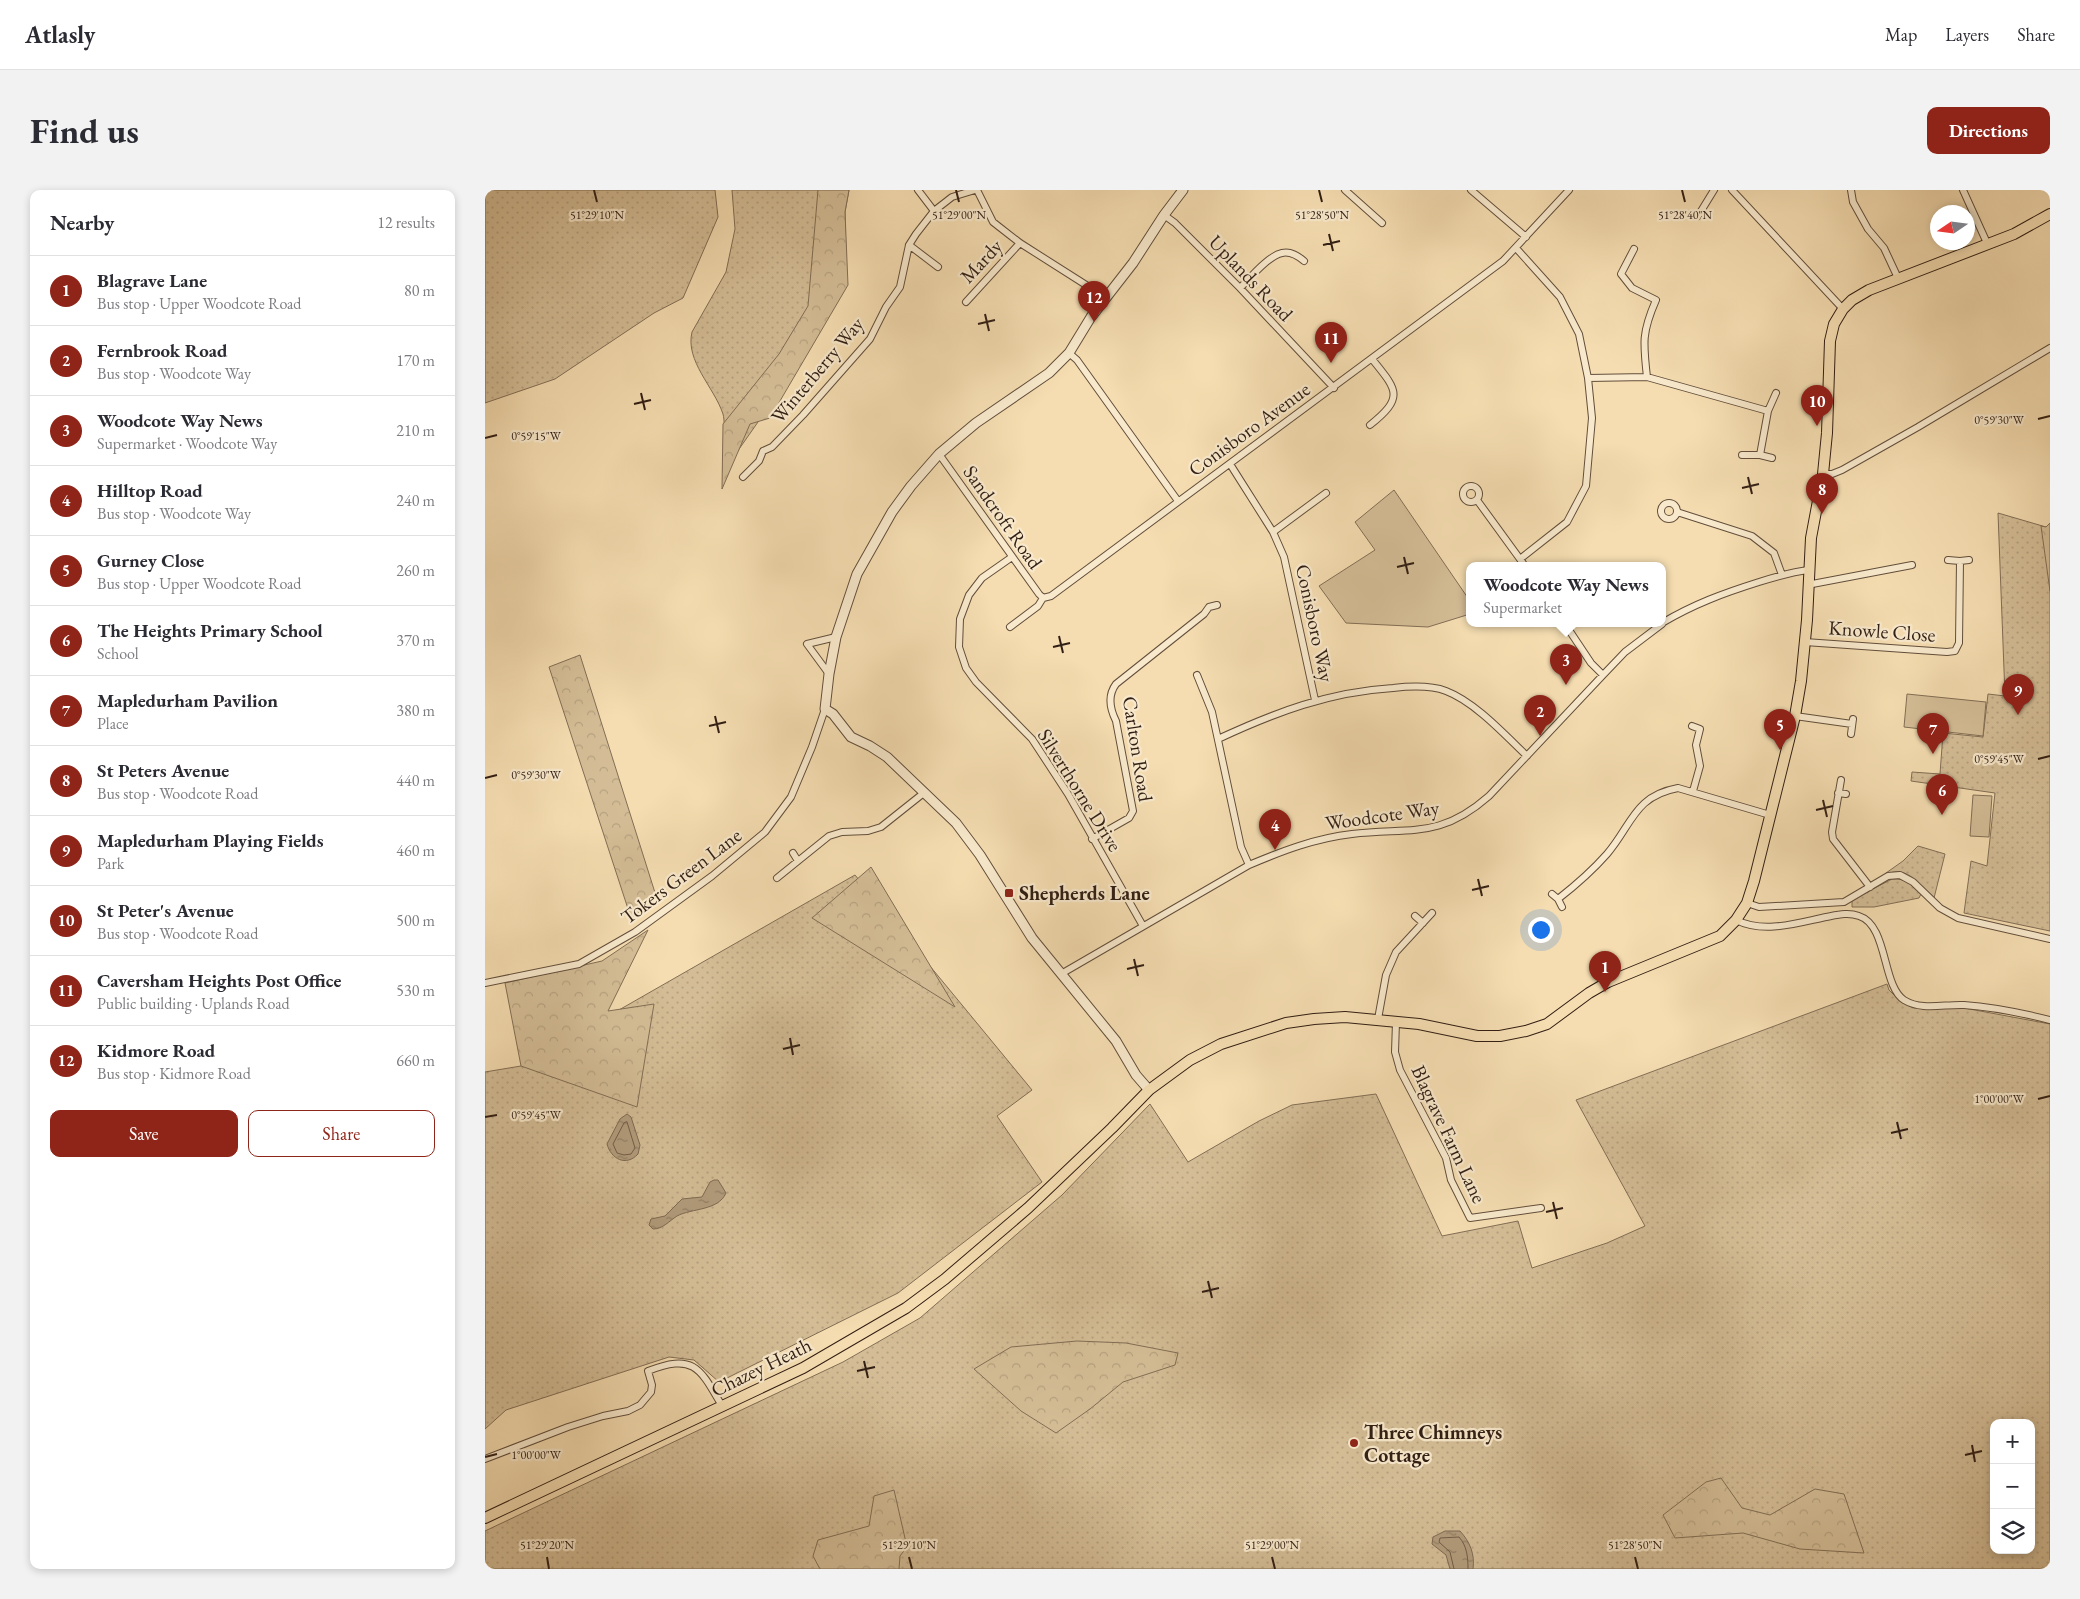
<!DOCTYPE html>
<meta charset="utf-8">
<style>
:root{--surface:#fff;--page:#f2f2f3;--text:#2b2b33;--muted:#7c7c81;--line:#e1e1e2;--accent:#8f2418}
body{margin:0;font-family:"EB Garamond",serif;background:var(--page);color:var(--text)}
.controls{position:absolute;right:15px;bottom:15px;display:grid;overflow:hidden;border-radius:10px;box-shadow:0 2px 8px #0003}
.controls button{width:45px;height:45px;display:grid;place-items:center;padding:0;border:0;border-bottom:1px solid var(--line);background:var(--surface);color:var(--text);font:25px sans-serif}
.compass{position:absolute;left:1445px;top:15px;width:45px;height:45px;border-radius:50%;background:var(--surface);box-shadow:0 2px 8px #0003;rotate:257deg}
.you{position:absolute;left:1055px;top:739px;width:18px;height:18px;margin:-12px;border:4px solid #fff;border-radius:50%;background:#1a73e8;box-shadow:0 0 0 8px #1a73e833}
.badge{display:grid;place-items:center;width:32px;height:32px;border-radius:50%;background:var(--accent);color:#fff;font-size:16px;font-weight:700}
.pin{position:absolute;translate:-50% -41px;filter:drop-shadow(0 1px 2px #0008)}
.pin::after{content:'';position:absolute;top:26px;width:18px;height:15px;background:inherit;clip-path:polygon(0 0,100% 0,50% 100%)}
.popup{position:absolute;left:981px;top:372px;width:200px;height:65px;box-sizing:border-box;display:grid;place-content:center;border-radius:10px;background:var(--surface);filter:drop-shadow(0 1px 4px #0005);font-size:16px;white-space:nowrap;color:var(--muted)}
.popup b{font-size:19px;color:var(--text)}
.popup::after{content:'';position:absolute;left:50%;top:100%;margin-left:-10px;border:10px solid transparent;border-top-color:var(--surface)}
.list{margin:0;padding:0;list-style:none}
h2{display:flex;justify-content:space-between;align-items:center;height:65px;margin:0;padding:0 20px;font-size:21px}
h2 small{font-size:16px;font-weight:400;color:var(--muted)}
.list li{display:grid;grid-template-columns:32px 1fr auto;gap:15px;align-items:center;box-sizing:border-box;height:70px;padding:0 20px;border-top:1px solid var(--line)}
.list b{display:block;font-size:19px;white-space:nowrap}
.list p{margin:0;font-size:16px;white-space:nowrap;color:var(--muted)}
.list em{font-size:16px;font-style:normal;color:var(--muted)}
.actions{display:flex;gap:10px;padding:15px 20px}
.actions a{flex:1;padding:11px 0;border:1px solid var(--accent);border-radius:10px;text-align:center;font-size:18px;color:var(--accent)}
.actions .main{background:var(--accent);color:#fff}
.icon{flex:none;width:28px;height:28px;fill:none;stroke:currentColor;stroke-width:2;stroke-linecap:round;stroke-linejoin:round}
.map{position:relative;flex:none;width:1565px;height:1379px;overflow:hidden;border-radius:10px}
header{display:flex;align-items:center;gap:30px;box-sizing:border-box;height:70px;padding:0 25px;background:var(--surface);border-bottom:1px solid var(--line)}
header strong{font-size:24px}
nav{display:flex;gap:28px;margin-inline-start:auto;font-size:18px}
.intro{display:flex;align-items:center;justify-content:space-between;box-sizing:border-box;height:120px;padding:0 30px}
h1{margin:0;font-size:35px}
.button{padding:12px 22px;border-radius:10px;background:var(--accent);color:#fff;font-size:18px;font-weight:700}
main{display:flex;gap:30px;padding:0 30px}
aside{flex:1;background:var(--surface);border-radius:10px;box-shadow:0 2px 8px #0003}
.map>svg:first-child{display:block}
</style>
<header>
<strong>Atlasly</strong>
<nav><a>Map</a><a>Layers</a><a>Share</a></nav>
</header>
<div class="intro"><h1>Find us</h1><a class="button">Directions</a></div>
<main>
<aside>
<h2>Nearby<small>12 results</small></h2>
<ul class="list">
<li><span class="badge">1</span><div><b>Blagrave Lane</b><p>Bus stop · Upper Woodcote Road</p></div><em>80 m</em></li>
<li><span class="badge">2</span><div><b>Fernbrook Road</b><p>Bus stop · Woodcote Way</p></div><em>170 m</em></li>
<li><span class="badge">3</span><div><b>Woodcote Way News</b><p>Supermarket · Woodcote Way</p></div><em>210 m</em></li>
<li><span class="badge">4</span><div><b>Hilltop Road</b><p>Bus stop · Woodcote Way</p></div><em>240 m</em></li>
<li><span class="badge">5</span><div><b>Gurney Close</b><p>Bus stop · Upper Woodcote Road</p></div><em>260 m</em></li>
<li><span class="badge">6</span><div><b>The Heights Primary School</b><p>School</p></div><em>370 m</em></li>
<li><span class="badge">7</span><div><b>Mapledurham Pavilion</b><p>Place</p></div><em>380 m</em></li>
<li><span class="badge">8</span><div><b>St Peters Avenue</b><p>Bus stop · Woodcote Road</p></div><em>440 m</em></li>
<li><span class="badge">9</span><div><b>Mapledurham Playing Fields</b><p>Park</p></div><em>460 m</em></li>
<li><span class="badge">10</span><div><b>St Peter's Avenue</b><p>Bus stop · Woodcote Road</p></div><em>500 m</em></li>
<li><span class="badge">11</span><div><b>Caversham Heights Post Office</b><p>Public building · Uplands Road</p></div><em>530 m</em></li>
<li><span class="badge">12</span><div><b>Kidmore Road</b><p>Bus stop · Kidmore Road</p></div><em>660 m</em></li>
</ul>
<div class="actions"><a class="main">Save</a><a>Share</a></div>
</aside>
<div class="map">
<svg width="1565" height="1379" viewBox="0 0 1565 1379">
<defs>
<pattern id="green-dots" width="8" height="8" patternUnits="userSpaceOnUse" patternTransform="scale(1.25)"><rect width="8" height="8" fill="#d4bd96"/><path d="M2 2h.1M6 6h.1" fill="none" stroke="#b6a280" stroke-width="1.8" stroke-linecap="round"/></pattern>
<pattern id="forest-crowns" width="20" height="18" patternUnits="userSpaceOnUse" patternTransform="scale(1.25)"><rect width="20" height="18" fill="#d4bd96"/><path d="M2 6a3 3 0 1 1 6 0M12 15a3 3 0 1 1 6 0" fill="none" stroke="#b6a280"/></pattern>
<pattern id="water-ripples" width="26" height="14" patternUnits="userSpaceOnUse" patternTransform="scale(1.25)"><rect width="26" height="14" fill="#b29c7c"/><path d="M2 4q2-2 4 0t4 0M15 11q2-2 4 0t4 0" fill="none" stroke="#917f64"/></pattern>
</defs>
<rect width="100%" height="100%" fill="#f5ddb1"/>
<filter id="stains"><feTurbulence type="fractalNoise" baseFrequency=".004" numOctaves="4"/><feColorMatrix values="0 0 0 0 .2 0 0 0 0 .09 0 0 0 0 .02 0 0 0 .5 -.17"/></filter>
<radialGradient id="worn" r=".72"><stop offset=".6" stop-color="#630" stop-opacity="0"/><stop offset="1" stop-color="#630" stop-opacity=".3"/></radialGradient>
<!-- green -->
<path fill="url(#green-dots)" stroke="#826e55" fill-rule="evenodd" d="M 0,0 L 230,0 L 233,27 L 198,108 L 169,123 L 70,189 L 0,213 Z
M 247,0 L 364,0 L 360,22 L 361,70 L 280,222 L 238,282 C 238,268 241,235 238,224 C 229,197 200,171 207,142 L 241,82 L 250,39 Z
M 1513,323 L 1561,337 L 1565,333 L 1565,741 L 1479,723 L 1486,671 L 1502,676 L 1510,603 L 1426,591 L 1427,582 L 1455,584 L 1458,543 L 1498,547 L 1503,504 L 1520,506 Z
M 1433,656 L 1460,664 L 1449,708 C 1434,696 1424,675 1402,684 L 1401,683 L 1418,671 Z
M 370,685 L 547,900 L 512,926 L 557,992 L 413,1103 L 234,1192 L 209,1170 L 184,1167 L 21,1220 L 0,1239 L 0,882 L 36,876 Z
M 1407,689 C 1421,688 1427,695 1436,704 L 1434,708 L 1389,717 L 1367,717 L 1367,710 Z
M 1402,794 L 1404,800 L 1416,812 L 1429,818 L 1479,818 L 1565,834 L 1565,1379 L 0,1379 L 0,1341 L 358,1172 L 435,1128 L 577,1005 L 665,914 L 703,972 L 774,931 L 807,915 L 891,904 L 957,1046 L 1033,1031 L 1047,1078 L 1122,1053 L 1160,1036 L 1091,910 ZM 1509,1233 L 1546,1233 L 1546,1360 L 1509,1360 Z"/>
<!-- forest -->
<path fill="url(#forest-crowns)" stroke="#826e55" d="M 333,0 L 364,0 L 360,22 L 363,95 L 285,228 L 265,234 L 237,299 L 238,234 L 294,164 L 323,116 Z
M 1565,333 L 1565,401 L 1556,336 L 1561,337 Z
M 95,465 L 172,709 L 146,728 L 64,477 Z
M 386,677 L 470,817 L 327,728 Z
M 163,740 L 123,821 L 169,814 L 152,917 L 36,876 L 20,793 L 117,771 Z
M 592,1151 L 641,1153 L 693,1163 L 690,1175 L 638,1192 L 605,1219 L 571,1243 L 536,1221 L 489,1179 L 526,1157 Z
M 1236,1288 L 1257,1318 L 1285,1325 L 1330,1299 L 1359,1304 L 1379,1363 L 1315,1359 L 1258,1343 L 1190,1348 L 1178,1325 L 1221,1292 Z
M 409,1300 L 422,1357 L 415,1366 L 414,1379 L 335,1379 L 328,1366 L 333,1350 L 384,1336 L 389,1306 Z"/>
<!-- pitch -->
<path fill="#d4bd96" stroke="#826e55" d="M 909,300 L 985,411 L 985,424 L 943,437 L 861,433 L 834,396 L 890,360 L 870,332 Z
M 1422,504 L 1501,512 L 1498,546 L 1419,537 Z
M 1488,605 L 1507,606 L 1504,647 L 1485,646 Z"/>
<!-- water -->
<path fill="url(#water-ripples)" stroke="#7e6a52" d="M 142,924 L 146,927 L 155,955 L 153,964 C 141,977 126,969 122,954 L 135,929 Z
M 229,990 L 233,990 L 241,1003 C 233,1021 207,1018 192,1026 C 184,1031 178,1039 168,1039 L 164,1035 L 166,1029 L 180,1026 L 197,1009 L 217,1007 L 225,992 Z
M 960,1341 L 975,1341 C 985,1352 990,1364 988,1379 L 965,1379 L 961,1365 L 947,1354 L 948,1347 Z"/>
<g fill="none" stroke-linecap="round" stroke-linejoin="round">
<!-- shore -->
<path stroke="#725d48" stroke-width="1" d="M 142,932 L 150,958 L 146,964 L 139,965 L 132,963 L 128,954 L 139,933 Z
M 969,1379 L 965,1362 L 954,1352 L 955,1348 L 974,1347 C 982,1356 983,1367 983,1379"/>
<defs>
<path id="minor" d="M 433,0 L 449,21
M 492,0 L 508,32 L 535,53 L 620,107
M 860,0 L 897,33
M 986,0 L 1041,47
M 1247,0 L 1358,119
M 1366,0 L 1368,12 L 1383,39 L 1399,58 L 1413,88
M 1478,0 L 1502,53
M 679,25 L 690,33 L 755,98 L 849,198
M 1213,26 L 1229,0
M 424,55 L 453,77
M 1031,58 L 1075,107 L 1094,144 L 1103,188 L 1107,228 L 1101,296 L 1082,332 L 1035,369
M 1149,59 L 1136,84 L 1147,98 L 1171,110 C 1157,142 1158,152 1162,187
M 755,98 C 765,88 783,66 797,63 C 806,61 813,66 819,71
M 481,112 L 535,53
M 584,163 L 592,170 L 693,311
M 1103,188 L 1162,187 L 1283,221 L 1291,203
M 885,235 C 920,207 912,200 887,169
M 454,264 L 554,404 L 558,408
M 1257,265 L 1275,265 L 1287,268
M 1275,265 L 1283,221
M 745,274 L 788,342 L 799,367 L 830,510
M 1338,284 L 1347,284 L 1357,280 L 1433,237 L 1565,158
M 258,287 L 274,271 L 278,261 L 287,257 L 318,225 L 385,149 L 401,117 L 415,97 L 424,55 L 431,44 L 449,21 L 467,7 L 490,0
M978 304a8 8 0 1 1 16 0a8 8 0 1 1-16 0Z
M 992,310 L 1040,376
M1176 321a8 8 0 1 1 16 0a8 8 0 1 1-16 0Z
M 1192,322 L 1267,346 L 1289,363 L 1297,385
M 788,342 L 841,303
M 527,367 L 497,388 L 484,405 L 475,429 L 474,457 L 481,478 L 491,492 L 547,549 L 583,604 L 658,736
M 1475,371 L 1484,370
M 1322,395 L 1427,375
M 1177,433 C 1209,414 1239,403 1274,392 C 1290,387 1306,382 1323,380
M 1080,434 L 1106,473 L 1118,485
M 525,437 L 553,416 L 558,408 L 566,406 L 1018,71 L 1084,0
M 1320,452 L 1462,462 L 1470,461 L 1474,453 L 1475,371 L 1463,370
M 344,484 L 322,454 L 351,447
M 712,485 L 727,522 L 756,657 L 764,675
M 1310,526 L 1367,534
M 1207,536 L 1215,539 L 1211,555 L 1215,576 L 1208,601
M 1366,544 L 1368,529
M 733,549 C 791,522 844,502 908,498 C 926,496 945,495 961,501 C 990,512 1020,545 1042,566
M 1356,590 L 1347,642 L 1348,649 L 1385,697
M 1353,603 L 1361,604
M 607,649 L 644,628 L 648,621 L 631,531 C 625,519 622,506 631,494 L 719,424 L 724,417 L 732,415
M 308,663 L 313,671 L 344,646 L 357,642 L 383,641 L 396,637 L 440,602
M 292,688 L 313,671
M 1067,704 L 1073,709 C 1091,695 1107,681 1122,664 C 1147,635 1149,606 1193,598 L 1285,625
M 1073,709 L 1077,717
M 1262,713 L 1274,717 L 1359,712 L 1403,686 L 1415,685 L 1428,692 L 1455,718 L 1473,728 L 1565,749
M 930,726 L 938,733
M 1251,730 C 1279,744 1312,733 1341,727 C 1352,725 1363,722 1374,726 C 1403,735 1397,796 1419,810 C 1437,821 1459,814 1479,815 C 1507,817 1537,823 1565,830
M 576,784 L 764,675 C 797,661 831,648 867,644 C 925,637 954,650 1004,606 L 1118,485 L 1140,462 L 1177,434
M 0,793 L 94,774 L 150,742 L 227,686 L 280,642 L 306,607 L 327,557 L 340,519
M 893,829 L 901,785 L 911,762 L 947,723
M 911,832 L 910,862 L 915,880 L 961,968 L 966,990 L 985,1028 L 1056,1018
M 0,1269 L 83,1237 L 118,1226 L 143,1221 L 155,1215 L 166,1202 L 167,1195 L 163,1181 C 209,1163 215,1178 237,1216"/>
<path id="tertiary" d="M 664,900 L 651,885 L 631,851 L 547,748 L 495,665 L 471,633 L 402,567 L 385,556 L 366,547 L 348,524 L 340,519 L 344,484 L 351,447 L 372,384 L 407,322 L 426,296 L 454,264 L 491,233 L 564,183 L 584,163 L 606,127 L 648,73 L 679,25 L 698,0"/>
<path id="primary" d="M 0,1328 L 318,1178 L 421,1118 L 460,1089 L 543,1018 L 627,938 L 664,900 L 705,870 L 736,854 L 801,833 L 829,829 L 860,827 L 934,834 L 992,846 L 1015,846 L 1041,841 L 1062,834 L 1104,803 L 1123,792 L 1235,746 L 1251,730 L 1262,713 L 1269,691 L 1310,526 L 1316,491 L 1322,430 L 1326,348 L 1338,284 L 1342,243 L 1345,151 L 1349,134 L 1358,119 L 1367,110 L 1384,100 L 1529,44 L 1565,24"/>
</defs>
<!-- minor casing -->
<use href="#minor" stroke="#624e3b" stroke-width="8"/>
<!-- tertiary casing -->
<use href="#tertiary" stroke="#624e3b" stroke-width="11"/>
<!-- primary casing -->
<use href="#primary" stroke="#311e14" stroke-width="12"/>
<!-- minor -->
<use href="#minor" stroke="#f8e9cc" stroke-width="6"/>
<!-- tertiary -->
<use href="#tertiary" stroke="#f8e9cc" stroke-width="9"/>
<!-- primary -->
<use href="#primary" stroke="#f5ddb1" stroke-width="10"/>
</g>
<!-- ticks -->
<path fill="none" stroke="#311e14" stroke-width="2" d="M 109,0 L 112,12M 471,0 L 474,12M 834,0 L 837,12M 1197,0 L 1200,12M 844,44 L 848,61M 838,55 L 855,51M 500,124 L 504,141M 493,134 L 510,130M 156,203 L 160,220M 149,214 L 166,210M 1553,229 L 1565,226M 0,248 L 12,245M 1263,287 L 1267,304M 1257,298 L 1274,294M 919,367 L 923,384M 912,377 L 929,373M 574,446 L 578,463M 568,457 L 585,453M 230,526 L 234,543M 224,536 L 241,532M 1553,569 L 1565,566M 0,588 L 12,585M 1338,610 L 1342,627M 1331,620 L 1348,616M 993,689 L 997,706M 987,700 L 1004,696M 649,769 L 653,786M 642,779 L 659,775M 305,848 L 308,865M 298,859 L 315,855M 1553,909 L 1565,906M 0,927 L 12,925M 1412,932 L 1416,949M 1406,943 L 1423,939M 1068,1012 L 1072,1029M 1061,1022 L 1078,1018M 723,1091 L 727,1108M 717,1102 L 734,1098M 379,1171 L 383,1188M 372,1181 L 390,1177M 1487,1255 L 1490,1272M 1480,1265 L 1497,1261M 0,1267 L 12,1264M 62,1367 L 64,1379M 424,1367 L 427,1379M 787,1367 L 790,1379M 1150,1367 L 1153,1379"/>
<!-- markers -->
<g fill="#8f2418" stroke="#f8e9cc" stroke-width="2">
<rect x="519" y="698" width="10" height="10" rx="2.5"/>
<circle cx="869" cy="1253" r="5"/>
</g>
<g text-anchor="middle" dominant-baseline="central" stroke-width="4.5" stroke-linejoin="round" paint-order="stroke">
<!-- street labels -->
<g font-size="20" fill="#311e14" stroke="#f8e9cc">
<text transform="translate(496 71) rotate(-47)">Mardy</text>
<text transform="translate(766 88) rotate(46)">Uplands Road</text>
<text transform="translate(332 180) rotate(-50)">Winterberry Way</text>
<text transform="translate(764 239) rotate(-36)">Conisboro Avenue</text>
<text transform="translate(518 327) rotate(55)">Sandcroft Road</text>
<text transform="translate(830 433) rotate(78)">Conisboro Way</text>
<text transform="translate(1397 441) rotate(4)">Knowle Close</text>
<text transform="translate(653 559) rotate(81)">Carlton Road</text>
<text transform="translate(595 600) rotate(58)">Silverthorne Drive</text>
<text transform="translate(897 625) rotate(-8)">Woodcote Way</text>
<text transform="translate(196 686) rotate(-37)">Tokers Green Lane</text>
<text transform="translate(964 944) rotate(65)">Blagrave Farm Lane</text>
<text transform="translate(276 1177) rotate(-26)">Chazey Heath</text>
</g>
<!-- poi labels -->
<g font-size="20" font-weight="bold" fill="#311e14" stroke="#f8e9cc" text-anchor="start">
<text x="534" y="703">Shepherds Lane</text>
<text x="879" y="1242">Three Chimneys<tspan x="879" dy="23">Cottage</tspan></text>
</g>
</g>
<g font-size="12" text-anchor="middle" fill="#311e14" stroke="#f8e9cc" stroke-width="4.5" stroke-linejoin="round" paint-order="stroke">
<text x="112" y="29">51°29'10"N</text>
<text x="474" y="29">51°29'00"N</text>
<text x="837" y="29">51°28'50"N</text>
<text x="1200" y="29">51°28'40"N</text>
<text x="1514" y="234">0°59'30"W</text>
<text x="51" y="250">0°59'15"W</text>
<text x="1514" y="573">0°59'45"W</text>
<text x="51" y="589">0°59'30"W</text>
<text x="1514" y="913">1°00'00"W</text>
<text x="51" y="929">0°59'45"W</text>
<text x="51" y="1269">1°00'00"W</text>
<text x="62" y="1359">51°29'20"N</text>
<text x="424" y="1359">51°29'10"N</text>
<text x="787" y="1359">51°29'00"N</text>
<text x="1150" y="1359">51°28'50"N</text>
</g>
<rect width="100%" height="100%" filter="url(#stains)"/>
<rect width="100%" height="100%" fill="url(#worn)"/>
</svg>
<div class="controls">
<button>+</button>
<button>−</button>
<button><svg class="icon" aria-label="layers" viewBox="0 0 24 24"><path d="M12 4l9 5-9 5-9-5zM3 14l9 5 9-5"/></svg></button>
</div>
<svg class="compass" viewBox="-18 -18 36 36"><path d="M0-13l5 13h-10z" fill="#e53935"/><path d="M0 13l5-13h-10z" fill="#7c7c81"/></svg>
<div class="you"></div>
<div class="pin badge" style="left:1120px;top:802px">1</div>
<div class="pin badge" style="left:1055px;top:546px">2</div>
<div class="pin badge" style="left:1081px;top:495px">3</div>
<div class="popup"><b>Woodcote Way News</b>Supermarket</div>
<div class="pin badge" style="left:790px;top:660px">4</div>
<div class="pin badge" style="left:1295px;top:560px">5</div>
<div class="pin badge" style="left:1457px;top:625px">6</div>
<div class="pin badge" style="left:1448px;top:564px">7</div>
<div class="pin badge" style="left:1337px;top:324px">8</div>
<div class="pin badge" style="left:1533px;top:525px">9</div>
<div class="pin badge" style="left:1332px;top:236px">10</div>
<div class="pin badge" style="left:846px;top:173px">11</div>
<div class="pin badge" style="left:609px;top:132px">12</div>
</div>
</main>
